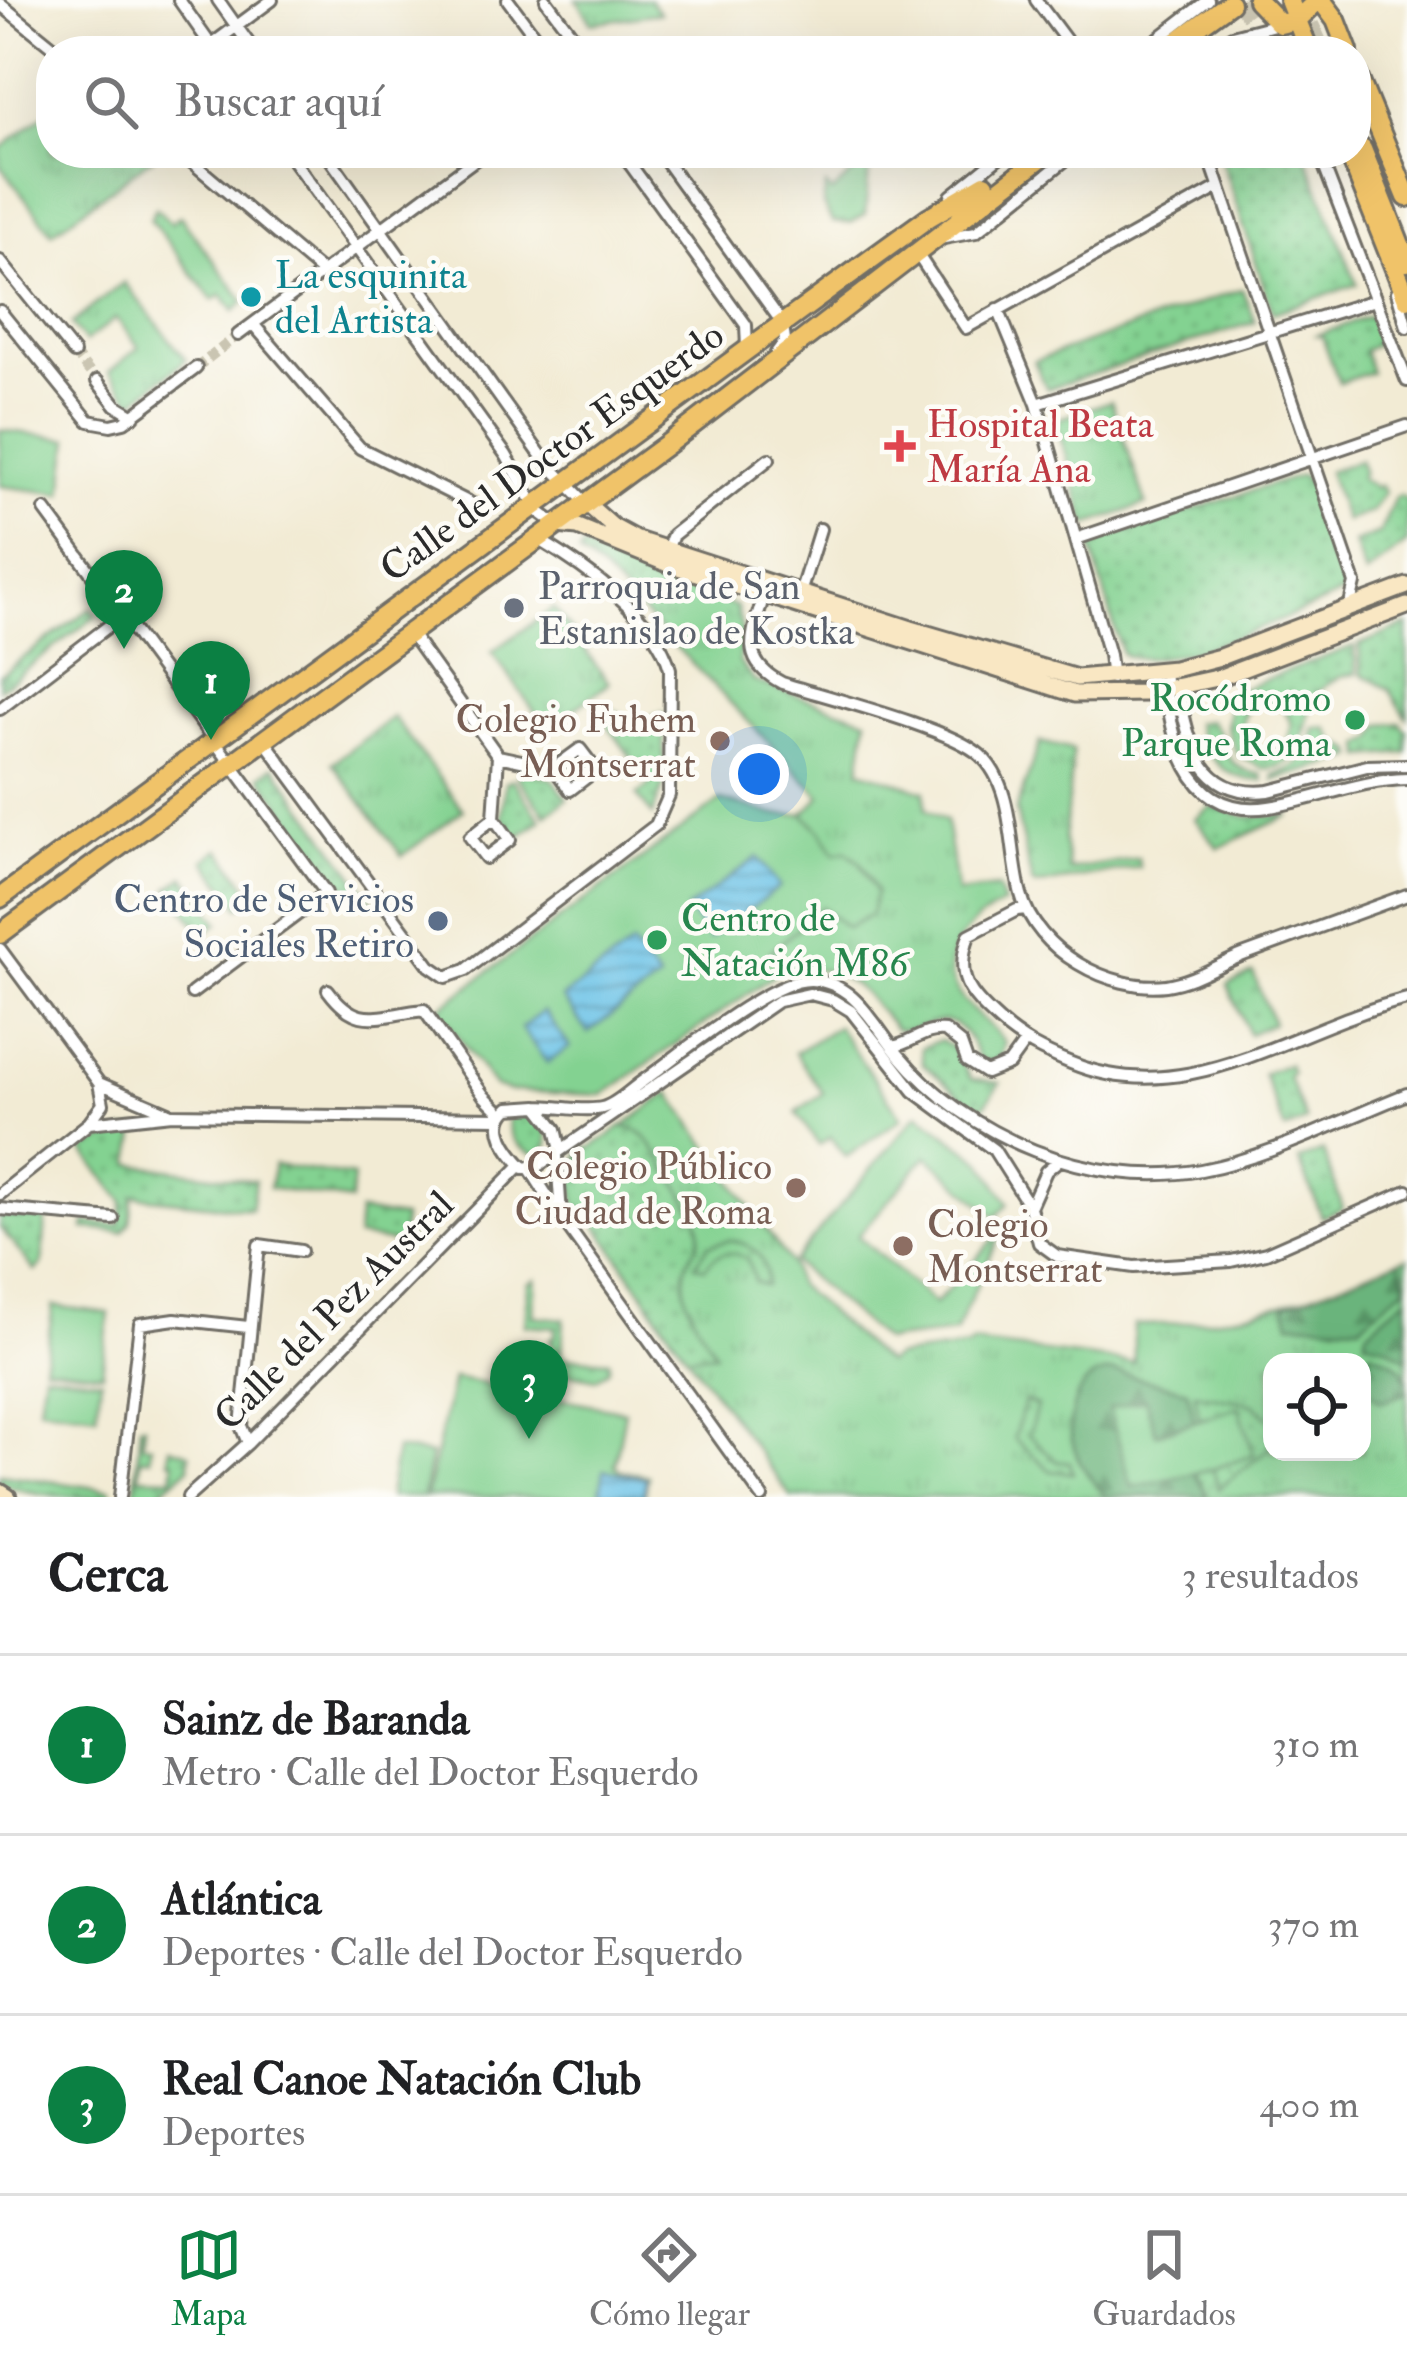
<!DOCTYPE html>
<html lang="es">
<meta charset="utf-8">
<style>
:root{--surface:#fff;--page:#f6f6f6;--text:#202124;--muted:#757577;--line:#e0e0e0;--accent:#0b8043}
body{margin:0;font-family:"IM FELL Double Pica",serif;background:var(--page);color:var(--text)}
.controls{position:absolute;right:36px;bottom:36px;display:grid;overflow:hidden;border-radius:24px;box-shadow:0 12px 48px #0002}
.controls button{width:108px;height:108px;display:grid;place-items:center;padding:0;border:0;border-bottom:3px solid var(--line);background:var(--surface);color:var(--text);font:60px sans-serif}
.you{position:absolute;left:759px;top:774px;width:42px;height:42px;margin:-30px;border:9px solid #fff;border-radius:50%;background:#1a73e8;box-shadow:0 0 0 18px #1a73e833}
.badge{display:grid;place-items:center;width:78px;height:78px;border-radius:50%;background:var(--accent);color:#fff;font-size:39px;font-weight:700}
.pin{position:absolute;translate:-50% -99px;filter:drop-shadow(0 3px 6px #0008)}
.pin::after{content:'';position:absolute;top:63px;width:42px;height:36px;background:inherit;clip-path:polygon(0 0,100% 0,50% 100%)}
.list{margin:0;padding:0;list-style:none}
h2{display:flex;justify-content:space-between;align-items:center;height:156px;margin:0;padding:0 48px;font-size:51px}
h2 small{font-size:39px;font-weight:400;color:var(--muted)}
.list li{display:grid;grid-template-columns:78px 1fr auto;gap:36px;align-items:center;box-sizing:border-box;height:180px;padding:0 48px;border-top:3px solid var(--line)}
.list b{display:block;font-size:45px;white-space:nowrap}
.list p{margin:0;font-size:39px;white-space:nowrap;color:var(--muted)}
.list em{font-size:39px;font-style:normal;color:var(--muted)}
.icon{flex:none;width:66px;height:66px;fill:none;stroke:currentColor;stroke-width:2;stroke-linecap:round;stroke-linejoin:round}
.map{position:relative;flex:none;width:1407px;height:1497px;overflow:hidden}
.search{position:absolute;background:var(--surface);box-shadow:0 12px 48px #0002;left:36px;right:36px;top:36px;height:132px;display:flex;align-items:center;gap:30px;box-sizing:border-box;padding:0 42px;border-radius:48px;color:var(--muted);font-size:45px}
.sheet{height:696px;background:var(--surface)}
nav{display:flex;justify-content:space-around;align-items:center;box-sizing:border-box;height:168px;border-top:3px solid var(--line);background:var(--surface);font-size:33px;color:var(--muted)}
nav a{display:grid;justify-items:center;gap:6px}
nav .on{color:var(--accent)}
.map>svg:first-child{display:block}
</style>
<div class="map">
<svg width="1407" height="1497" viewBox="0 0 1407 1497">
<defs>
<pattern id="grass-tufts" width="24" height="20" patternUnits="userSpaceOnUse" patternTransform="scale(3)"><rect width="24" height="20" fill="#83d291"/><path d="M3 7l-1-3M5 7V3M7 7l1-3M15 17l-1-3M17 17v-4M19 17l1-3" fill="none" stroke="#71b47d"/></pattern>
<pattern id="forest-firs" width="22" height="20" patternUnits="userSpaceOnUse" patternTransform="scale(3)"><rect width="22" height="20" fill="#6ab47b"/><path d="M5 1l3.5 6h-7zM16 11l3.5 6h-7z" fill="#579365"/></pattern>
<pattern id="garden-dots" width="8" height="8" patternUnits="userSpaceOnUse" patternTransform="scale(3)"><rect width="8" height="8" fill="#83d291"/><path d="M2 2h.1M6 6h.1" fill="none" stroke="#71b47d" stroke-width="1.8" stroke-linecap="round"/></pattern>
<pattern id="water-rules" width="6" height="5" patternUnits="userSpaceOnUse" patternTransform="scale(3)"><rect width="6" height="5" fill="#6ac2e7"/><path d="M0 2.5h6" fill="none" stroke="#579ebb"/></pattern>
</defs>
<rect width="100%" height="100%" fill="#fdfcf7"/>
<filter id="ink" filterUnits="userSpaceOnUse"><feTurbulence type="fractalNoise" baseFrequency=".00833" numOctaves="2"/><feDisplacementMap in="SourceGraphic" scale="24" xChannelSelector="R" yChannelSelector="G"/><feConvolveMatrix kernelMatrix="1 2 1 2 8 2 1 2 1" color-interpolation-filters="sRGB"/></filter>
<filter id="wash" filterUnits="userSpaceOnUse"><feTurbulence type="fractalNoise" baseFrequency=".004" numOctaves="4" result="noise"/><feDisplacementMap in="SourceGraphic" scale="48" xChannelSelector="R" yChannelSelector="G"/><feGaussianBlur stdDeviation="2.7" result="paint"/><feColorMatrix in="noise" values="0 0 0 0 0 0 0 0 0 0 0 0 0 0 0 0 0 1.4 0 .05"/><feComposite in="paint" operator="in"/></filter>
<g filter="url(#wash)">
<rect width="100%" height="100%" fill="#f2ebd4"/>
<!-- grass -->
<path fill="url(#grass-tufts)" stroke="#577e5e" stroke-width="3" fill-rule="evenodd" d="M 650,0 L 660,13 L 592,23 L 577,0 Z
M 51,109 L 51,153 L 156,155 L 52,233 L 0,165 L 0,149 Z
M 870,158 L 865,215 L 850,223 L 832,222 L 823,204 L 826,186 L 832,192 Z
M 156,208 L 171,223 L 180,216 L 245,302 L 234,311 L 222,295 L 213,300 L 150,219 Z
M 124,282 L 186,360 L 133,402 L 109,372 L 139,347 L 116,318 L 85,342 L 71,324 Z
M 1111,401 L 1146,504 L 1087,525 L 1055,420 Z
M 583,547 L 667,583 L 737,607 L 742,632 L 739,662 L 754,681 L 867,719 L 860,770 L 925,791 L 926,809 L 946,821 L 957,893 L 998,888 L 1004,904 C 966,923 929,960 965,1002 C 978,1017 994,1027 1005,1043 L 1000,1059 L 993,1063 L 980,1060 C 975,1052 972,1042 966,1034 C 943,1004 920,1037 895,1029 C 860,987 840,959 780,971 L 768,953 L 822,906 L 847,927 L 876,892 C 867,874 860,849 835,854 L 820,830 L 803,814 L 821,796 L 602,571 L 579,554 Z
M 554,608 L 609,683 L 547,729 L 492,652 Z
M 393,717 L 463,810 L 402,856 L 332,763 Z
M 1040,742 L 1073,750 L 1064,840 L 1069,870 L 1138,858 L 1139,867 L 1035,886 L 1032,883 L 1016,810 Z
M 670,1092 L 791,1265 L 797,1285 L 886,1363 L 894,1357 L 968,1347 L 972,1343 L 1134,1363 L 1134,1325 C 1233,1325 1318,1297 1407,1257 L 1407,1497 L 791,1497 L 663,1323 L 592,1218 L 577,1208 L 571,1175 L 581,1149 L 595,1147 ZM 1272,1362 L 1362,1362 L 1362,1452 L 1272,1452 Z"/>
<!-- forest -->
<path fill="url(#forest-firs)" stroke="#4a7053" stroke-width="3" d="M 1400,1260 L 1406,1286 L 1360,1325 L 1290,1322 L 1285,1305 Z
M 1407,1297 L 1407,1359 L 1385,1345 L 1365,1340 L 1367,1331 Z
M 1370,1351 C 1395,1361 1407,1364 1407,1393 L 1381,1401 L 1362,1386 Z
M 1114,1372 L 1188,1390 L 1194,1421 L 1156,1434 L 1145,1399 L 1110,1409 L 1132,1486 L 1194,1472 L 1207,1494 L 1203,1497 L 1107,1497 C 1080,1470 1061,1436 1076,1399 C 1083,1381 1095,1373 1114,1372 Z"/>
<!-- garden -->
<path fill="url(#garden-dots)" stroke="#577e5e" stroke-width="3" fill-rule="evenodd" d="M 1219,153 L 1305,153 L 1357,284 L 1273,313 Z
M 1242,289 L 1255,322 L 1047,389 L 1034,361 Z
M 1370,316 L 1382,347 L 1379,343 L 1364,351 L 1371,372 L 1339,383 L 1322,336 L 1317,335 Z
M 1359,460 L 1363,471 L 1360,479 L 1377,488 L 1380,485 L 1384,492 L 1371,512 L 1345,521 L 1328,472 Z
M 1302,475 L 1304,480 L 1308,479 L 1347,592 C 1301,611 1167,675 1122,654 L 1090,542 Z
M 1401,495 L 1407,500 L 1407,543 L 1365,575 L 1354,543 L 1380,533 L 1395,497 Z
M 91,608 L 96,616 L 0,689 L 0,675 Z
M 1407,625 L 1407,718 L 1389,689 L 1361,674 L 1359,645 Z
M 1354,646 L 1356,674 C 1280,682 1331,765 1264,769 L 1237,755 L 1226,727 L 1232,692 ZM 1263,702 L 1282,707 L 1292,724 L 1287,744 L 1270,754 L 1250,749 L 1240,731 L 1245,712 Z
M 609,708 L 639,722 L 663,713 L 664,785 L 652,815 L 637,795 L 651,784 L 600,715 Z
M 1209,721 C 1232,740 1214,766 1262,775 L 1263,781 C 1226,780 1204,758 1195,723 Z
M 1400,723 L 1407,731 L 1407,753 L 1363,757 L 1362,745 L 1374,739 L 1381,725 Z
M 1314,728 L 1327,728 L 1336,742 L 1353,750 L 1355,757 L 1274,780 L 1274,775 C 1299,769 1313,753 1314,728 Z
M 274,766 L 374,902 L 358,899 L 347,885 L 339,885 L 260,776 Z
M 524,771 L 553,779 L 567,799 L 546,815 L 517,777 Z
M 512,779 L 541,820 L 517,838 L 502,817 L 505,783 Z
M 1211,806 L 1247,817 L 1290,815 L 1218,848 L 1195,819 Z
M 220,849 L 255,896 L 240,907 L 205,860 Z
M 185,876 L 219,923 L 203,934 L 169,888 Z
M 1253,973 L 1273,1023 L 1249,1034 L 1228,985 Z
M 940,1040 L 953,1048 L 971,1079 L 1000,1083 L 980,1112 L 923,1064 L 921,1048 Z
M 1288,1064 L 1292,1073 L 1288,1076 L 1306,1121 L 1285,1130 L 1263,1074 Z
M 525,1114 C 541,1119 549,1130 548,1146 L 538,1155 C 520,1151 507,1138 508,1119 Z
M 623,1126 L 641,1132 L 649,1141 C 661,1161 699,1210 700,1231 C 701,1245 689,1254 686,1266 C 677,1297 700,1327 715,1353 L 687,1356 L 592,1218 L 577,1208 C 565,1151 584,1155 623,1126 Z
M 137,1129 L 131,1164 L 255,1181 L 251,1209 L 133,1196 L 130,1223 L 123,1232 L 84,1229 L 86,1223 L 120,1225 L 123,1201 L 83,1150 L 123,1131 Z
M 1323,1151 L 1343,1208 L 1322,1217 L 1299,1160 Z
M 274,1165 L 353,1177 L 350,1201 L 269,1188 Z
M 359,1212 L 403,1218 L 402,1231 L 412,1242 L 410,1245 L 357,1237 Z
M 0,1216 L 46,1219 L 42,1265 L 35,1271 L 0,1228 Z
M 729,1240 C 754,1243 769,1260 766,1286 L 755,1282 L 747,1259 C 729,1249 717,1251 705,1268 L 695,1265 L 709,1245 Z
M 536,1279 L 533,1316 L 564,1319 L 562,1357 L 609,1360 L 609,1369 L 596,1379 L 561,1372 L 550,1338 L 555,1337 L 555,1327 L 525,1325 L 528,1283 Z
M 1195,1393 L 1253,1404 L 1271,1420 L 1271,1444 L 1265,1452 L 1218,1489 L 1213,1469 L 1253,1455 L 1239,1408 L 1199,1419 Z
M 1025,1401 L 1037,1406 L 1029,1435 L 1058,1462 L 1070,1462 L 1073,1473 L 1051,1471 L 1014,1438 Z
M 140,1425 L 144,1425 L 142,1444 L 151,1445 L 150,1458 L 141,1458 L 139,1477 L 172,1478 L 174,1462 L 169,1460 L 170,1447 L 190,1453 L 189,1468 L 154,1497 L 134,1497 Z
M 0,1474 L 111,1490 L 110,1497 C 73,1497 33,1497 0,1483 Z"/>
<!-- pitch -->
<path fill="#83d291" stroke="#577e5e" stroke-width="3" d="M 0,430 L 70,439 L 63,494 L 0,486 Z
M 721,800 L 776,815 L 803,814 L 820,830 L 835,853 L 846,851 L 861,863 L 876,892 L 871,914 L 847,928 L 822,907 L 769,953 L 780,971 L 603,1095 L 509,1091 L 494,1086 L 438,1009 Z
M 837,1026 L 902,1118 L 846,1157 L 831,1137 L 819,1145 L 796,1112 L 823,1093 L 795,1053 Z
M 918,1113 L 982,1161 L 1009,1203 L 996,1217 L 927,1156 L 858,1236 L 935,1304 L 1003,1229 L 955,1333 L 884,1341 L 793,1262 Z
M 53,1306 L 109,1313 L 102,1373 L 44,1366 Z
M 44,1372 L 101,1379 L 97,1414 L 39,1407 Z
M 453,1378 L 625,1411 L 615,1465 L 620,1470 L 648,1476 L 644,1497 L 426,1497 Z
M 1145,1399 L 1156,1434 L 1239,1407 L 1254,1455 L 1213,1469 L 1132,1487 L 1109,1409 Z
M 396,1449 L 431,1455 L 423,1497 L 388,1497 Z"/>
<!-- water -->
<path fill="url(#water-rules)" stroke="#4a7689" stroke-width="3" d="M 758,857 L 780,887 L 709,939 L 687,909 Z
M 632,945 L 659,980 L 588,1033 L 562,998 Z
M 543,1011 L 570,1047 L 547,1063 L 521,1028 Z
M 604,1470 L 646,1478 L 643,1497 L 600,1492 Z"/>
</g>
<g filter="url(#ink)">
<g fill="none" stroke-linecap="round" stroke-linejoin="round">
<!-- street-tunnel -->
<path stroke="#cac5b2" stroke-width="10" stroke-dasharray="10 5" stroke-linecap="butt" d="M 74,353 L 97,381
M 196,368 L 238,335"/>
<!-- primary-tunnel -->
<path stroke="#cac5b2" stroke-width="18" stroke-dasharray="18 9" stroke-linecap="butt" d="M 1299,0 L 1322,51
M 1237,13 L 1255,0"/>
<defs>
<path id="street" d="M 179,0 L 215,51
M 218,0 L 254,51
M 508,0 L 546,51
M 546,0 L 584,51
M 1036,0 L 1074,51
M 0,4 L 58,51
M 1235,37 L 1278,51
M 203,51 L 272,0
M 1142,51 L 1208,0
M 1209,51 L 1232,36 L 1278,24
M 181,153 L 322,272
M 288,153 L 506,455 L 538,511 L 557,525
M 326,153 L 545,461 L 586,503
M 622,153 L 746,325 L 747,348
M 660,153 L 783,324 L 785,341 L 776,353
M 1208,153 L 1355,583 L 1349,608
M 1319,153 L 1407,381
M 951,196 L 1004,153
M 939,239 L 976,232 L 1074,153
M 918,255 L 966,328 L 1219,187
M 0,261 L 74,353
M 1397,292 L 1407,327
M 998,309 L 1037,404 L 1109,655 L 1112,678
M 0,311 L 89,421 L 111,425 L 124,422 L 196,368
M 253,324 L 360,448 L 484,510
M 238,335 L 484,153
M 97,381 L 116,405 L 134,416
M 1037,404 L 1375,300
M 45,510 L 326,893 L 192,993
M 1076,539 L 1407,426
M 667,549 L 673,535 L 769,459
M 765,591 C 754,633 736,659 782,683 C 826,697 950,728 980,755 C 1015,786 1009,851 1021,894 C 1036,951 1110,992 1166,985 C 1194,981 1217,965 1243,955 C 1298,935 1352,915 1407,895
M 800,593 L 820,529
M 411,634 L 498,756 L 494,818 L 510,840 L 486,858 L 470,837 L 494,818
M 1164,670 C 1169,732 1184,820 1269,807 C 1316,800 1358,780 1407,779
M 1177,684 C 1188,738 1197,799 1269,791 L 1367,766 L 1407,765
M 0,709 L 123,615
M 264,740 L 430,966 L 446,977 L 466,970 L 656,825 L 669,795 L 670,669 C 656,616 583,566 538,539
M 498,756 L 554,768 L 570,790 L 596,770 L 580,749 L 554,768
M 1026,909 L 1017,910 L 969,935 C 954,977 968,993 999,1021 C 1021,1041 1044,1052 1071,1063 C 1190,1112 1294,1026 1407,999
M 0,949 L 99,1083 L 103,1104 L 89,1123 L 0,1194
M 328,990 C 358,1031 377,1015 424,1010 L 484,1096 L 502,1114
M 892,1047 C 911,1044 925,1028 945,1031 L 961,1044 L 967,1061 L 986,1073 L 1009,1064 L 1025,1042
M 99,1083 L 169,1113
M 538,1106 C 558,1106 584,1112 602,1108 C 615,1105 629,1091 640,1083 C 677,1057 769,979 811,980 C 855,982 873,1024 898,1054 C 966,1137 1093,1190 1201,1170 C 1271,1157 1341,1120 1407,1094
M 89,1123 L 172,1114 L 498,1118
M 561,1150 L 556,1129 L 538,1106 L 509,1108 C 488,1126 508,1151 524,1168 L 538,1166 L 778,1001 L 810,994 L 833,1000 L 851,1011 L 914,1091 L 994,1150 L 1030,1207 L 1039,1243 L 1057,1256 L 1134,1267 L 1231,1261 L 1266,1253 L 1407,1191
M 557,1156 L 561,1216
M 530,1169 L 562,1219 L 762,1497
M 1030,1207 L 1046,1171 L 1059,1160
M 0,1209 L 113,1219
M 248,1443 L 241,1426 L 259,1245 L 301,1251
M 120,1497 L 140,1324 L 175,1319 L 248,1327
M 188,1497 L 248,1443 L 521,1165"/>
<path id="secondary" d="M 586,503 L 613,527 L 637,540 L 911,629 L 1077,678 L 1174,669 L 1220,657 L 1407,586
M 557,525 L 578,527 L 666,563 L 1075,694 L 1147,693 L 1221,677 L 1407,606
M 0,1492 L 8,1497"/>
<path id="primary" d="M 1257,0 L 1280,24 L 1297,20 L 1318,0
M 1289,0 L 1309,51
M 1321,0 L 1336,20 L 1348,51
M 1164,51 L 1230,3
M 1356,72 L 1407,197
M 1362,149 L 1407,262
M 1349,153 L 1407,299
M 0,898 L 871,259 L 929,217 L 985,184
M 0,934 L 670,442 L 1047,153"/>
</defs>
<!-- street casing -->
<use href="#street" stroke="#716e66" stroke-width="16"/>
<!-- secondary casing -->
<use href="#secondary" stroke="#716e66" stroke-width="21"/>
<!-- primary casing -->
<use href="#primary" stroke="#716e66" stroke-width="24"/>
<!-- street -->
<use href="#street" stroke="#fff" stroke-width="10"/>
<!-- secondary -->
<use href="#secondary" stroke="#f9e7c3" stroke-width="15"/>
<!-- primary -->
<use href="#primary" stroke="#f0c369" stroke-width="18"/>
</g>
</g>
<!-- markers -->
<circle fill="#0f9aa8" stroke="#fdfcf7" stroke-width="4.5" cx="251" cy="297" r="12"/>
<path fill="#e0444e" stroke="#fdfcf7" stroke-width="4.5" d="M894 428h12v12h12v12h-12v12h-12v-12h-12v-12h12z"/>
<circle fill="#6b7280" stroke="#fdfcf7" stroke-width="4.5" cx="514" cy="608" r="12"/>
<g fill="#2e9e5b" stroke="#fdfcf7" stroke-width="4.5">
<circle cx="1355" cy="720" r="12"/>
<circle cx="657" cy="940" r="12"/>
</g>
<g fill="#8d6e63" stroke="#fdfcf7" stroke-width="4.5">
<circle cx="720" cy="741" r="12"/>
<circle cx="796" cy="1188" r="12"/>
<circle cx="903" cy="1246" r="12"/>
</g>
<circle fill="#5c6f8a" stroke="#fdfcf7" stroke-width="4.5" cx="438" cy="921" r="12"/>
<g text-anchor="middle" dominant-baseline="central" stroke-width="9" stroke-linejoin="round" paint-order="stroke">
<!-- culture labels -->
<g font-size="39" fill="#0d838f" stroke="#fdfcf7" text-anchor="start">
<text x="275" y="275">La esquinita<tspan x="275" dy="45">del Artista</tspan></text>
</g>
<!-- health labels -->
<g font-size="39" fill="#be3a42" stroke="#fdfcf7" text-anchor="start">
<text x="927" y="424">Hospital Beata<tspan x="927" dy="45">María Ana</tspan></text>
</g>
<!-- street labels -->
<g font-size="39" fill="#2b2b2b" stroke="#fdfcf7">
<text transform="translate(552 452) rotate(-36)">Calle del Doctor Esquerdo</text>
<text transform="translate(334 1311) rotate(-45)">Calle del Pez Austral</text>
</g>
<!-- worship labels -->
<g font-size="39" fill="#5b616d" stroke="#fdfcf7" text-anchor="start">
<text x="538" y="586">Parroquia de San<tspan x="538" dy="45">Estanislao de Kostka</tspan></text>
</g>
<!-- leisure labels -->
<g font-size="39" fill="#27864d" stroke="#fdfcf7" text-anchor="end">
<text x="1331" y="698">Rocódromo<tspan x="1331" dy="45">Parque Roma</tspan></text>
<text x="681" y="918" text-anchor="start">Centro de<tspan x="681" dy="45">Natación M86</tspan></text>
</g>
<!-- education labels -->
<g font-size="39" fill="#785e54" stroke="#fdfcf7" text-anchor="end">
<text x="696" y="719">Colegio Fuhem<tspan x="696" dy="45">Montserrat</tspan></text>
<text x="772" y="1166">Colegio Público<tspan x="772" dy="45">Ciudad de Roma</tspan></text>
<text x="927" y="1224" text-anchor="start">Colegio<tspan x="927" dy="45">Montserrat</tspan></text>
</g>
<!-- service labels -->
<g font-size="39" fill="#4e5e75" stroke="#fdfcf7" text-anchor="end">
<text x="414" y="899">Centro de Servicios<tspan x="414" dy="45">Sociales Retiro</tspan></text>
</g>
</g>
</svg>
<div class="controls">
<button><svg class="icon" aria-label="locate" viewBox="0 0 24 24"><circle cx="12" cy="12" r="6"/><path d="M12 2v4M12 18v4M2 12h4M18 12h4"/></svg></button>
</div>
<div class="you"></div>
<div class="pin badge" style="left:211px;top:740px">1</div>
<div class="pin badge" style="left:124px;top:649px">2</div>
<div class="pin badge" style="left:529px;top:1439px">3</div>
<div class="search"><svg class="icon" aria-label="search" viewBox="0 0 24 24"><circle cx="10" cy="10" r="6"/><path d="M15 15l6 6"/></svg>Buscar aquí</div>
</div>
<section class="sheet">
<h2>Cerca<small>3 resultados</small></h2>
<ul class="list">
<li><span class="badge">1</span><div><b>Sainz de Baranda</b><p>Metro · Calle del Doctor Esquerdo</p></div><em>310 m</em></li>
<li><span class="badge">2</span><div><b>Atlántica</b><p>Deportes · Calle del Doctor Esquerdo</p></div><em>370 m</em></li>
<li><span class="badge">3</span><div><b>Real Canoe Natación Club</b><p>Deportes</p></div><em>400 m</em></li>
</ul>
</section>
<nav>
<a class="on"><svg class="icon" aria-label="map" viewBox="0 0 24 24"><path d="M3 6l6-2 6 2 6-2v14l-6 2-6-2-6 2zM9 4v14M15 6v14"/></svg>Mapa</a>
<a><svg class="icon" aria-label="directions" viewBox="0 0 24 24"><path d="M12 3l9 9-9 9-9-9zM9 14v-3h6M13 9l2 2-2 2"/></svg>Cómo llegar</a>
<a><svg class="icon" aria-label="saved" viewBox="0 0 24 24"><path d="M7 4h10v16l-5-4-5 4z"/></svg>Guardados</a>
</nav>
